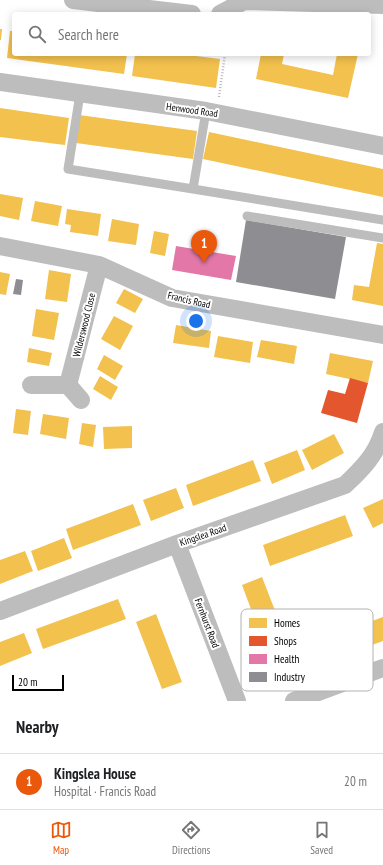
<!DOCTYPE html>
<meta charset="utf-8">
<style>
:root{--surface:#fff;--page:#f2f2f2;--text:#202124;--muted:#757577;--line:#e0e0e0;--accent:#ea580c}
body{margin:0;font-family:"PT Sans Narrow",sans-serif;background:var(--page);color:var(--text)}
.scale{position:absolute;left:12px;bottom:10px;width:52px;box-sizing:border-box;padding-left:4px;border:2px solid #000;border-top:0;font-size:11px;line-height:14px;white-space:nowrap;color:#000;-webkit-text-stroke:3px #fff;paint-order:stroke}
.you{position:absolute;left:196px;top:321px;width:14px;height:14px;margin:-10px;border:3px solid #fff;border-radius:50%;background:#1a73e8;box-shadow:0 0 0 6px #1a73e833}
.badge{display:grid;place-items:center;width:26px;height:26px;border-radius:50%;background:var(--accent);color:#fff;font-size:13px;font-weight:700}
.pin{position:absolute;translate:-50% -33px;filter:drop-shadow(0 1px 2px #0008)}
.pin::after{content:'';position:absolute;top:21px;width:14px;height:12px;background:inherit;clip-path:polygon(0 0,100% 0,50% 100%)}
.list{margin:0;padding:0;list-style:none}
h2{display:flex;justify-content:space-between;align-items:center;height:52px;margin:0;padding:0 16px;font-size:17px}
h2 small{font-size:13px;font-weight:400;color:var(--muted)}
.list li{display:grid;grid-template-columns:26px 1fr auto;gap:12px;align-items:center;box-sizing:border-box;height:56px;padding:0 16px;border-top:1px solid var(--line)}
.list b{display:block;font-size:15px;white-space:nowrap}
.list p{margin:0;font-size:13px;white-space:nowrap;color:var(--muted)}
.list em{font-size:13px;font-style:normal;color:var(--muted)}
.icon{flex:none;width:22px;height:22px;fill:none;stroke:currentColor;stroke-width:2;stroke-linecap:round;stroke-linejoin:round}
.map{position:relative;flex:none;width:383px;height:701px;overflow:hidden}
.search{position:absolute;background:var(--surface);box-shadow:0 2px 10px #0003;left:12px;right:12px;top:12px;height:44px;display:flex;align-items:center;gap:10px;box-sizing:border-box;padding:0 14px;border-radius:4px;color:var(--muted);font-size:15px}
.sheet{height:108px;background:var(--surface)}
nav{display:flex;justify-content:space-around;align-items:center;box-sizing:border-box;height:56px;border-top:1px solid var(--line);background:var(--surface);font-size:11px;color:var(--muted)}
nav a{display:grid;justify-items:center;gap:2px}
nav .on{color:var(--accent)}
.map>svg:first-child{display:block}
</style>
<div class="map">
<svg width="383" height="701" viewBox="0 0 383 701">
<rect width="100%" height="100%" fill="#fff"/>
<!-- homes -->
<path fill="#f2c14e" d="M 0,29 L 2,29 L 1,40 L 0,40 Z
M 10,31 L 14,31 L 14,54 L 127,54 L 124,74 L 7,58 Z
M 135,54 L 180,54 L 220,59 L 216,88 L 132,76 Z
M 261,54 L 284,54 L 282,64 L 333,75 L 337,54 L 358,54 L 348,98 L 256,79 Z
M 0,108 L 69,118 L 65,145 L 0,137 Z
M 79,115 L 197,131 L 193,159 L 76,143 Z
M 209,132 L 383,169 L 383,197 L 203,159 Z
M 0,194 L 23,198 L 19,220 L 0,216 Z
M 35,201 L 62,206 L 58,226 L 31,221 Z
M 67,209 L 101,214 L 98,236 L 70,232 L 71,225 L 65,224 Z
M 112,219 L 139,224 L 136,245 L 108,241 Z
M 154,231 L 169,234 L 165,256 L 150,253 Z
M 377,243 L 383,244 L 383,306 L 352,300 L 354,285 L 369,287 Z
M 49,270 L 71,274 L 67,302 L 45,299 Z
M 0,272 L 10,274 L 6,295 L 0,294 Z
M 124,289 L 143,299 L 135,313 L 116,303 Z
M 36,309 L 59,313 L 54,340 L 32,336 Z
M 114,316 L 133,326 L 120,350 L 101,339 Z
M 176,325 L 211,331 L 209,348 L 173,343 Z
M 218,336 L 253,342 L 250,363 L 214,357 Z
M 261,340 L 297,346 L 294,364 L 257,357 Z
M 29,348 L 52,353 L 49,366 L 27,362 Z
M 330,353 L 373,361 L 368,383 L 326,374 Z
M 104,355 L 123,366 L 115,380 L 97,369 Z
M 100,376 L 118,387 L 111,400 L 93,389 Z
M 16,409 L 31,411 L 28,435 L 13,433 Z
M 43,414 L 69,418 L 66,439 L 40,434 Z
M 82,423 L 96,425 L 93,447 L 79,444 Z
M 132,426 L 132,448 L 104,449 L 103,427 Z
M 334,434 L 344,453 L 312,470 L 302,450 Z
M 297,450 L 305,470 L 272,484 L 264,463 Z
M 253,460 L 261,481 L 193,506 L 186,485 Z
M 176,488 L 184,508 L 151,521 L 143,500 Z
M 383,499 L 383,523 L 373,528 L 363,508 Z
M 133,504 L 141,525 L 73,550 L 66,529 Z
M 345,515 L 353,536 L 270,566 L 263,545 Z
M 64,538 L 72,558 L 38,571 L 31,551 Z
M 25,551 L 33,571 L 0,584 L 0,560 Z
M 262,577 L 288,644 L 267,652 L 242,585 Z
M 118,599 L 126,619 L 43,649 L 36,629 Z
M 156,614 L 182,682 L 162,689 L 136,622 Z
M 383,617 L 383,641 L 309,668 L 301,647 Z
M 24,633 L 32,653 L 0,666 L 0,642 Z"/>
<!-- shops -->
<path fill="#e4572e" d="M 350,378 L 368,383 L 357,423 L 321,413 L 328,390 L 345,394 Z"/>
<!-- health -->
<path fill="#e377a8" d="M 176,246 L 236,256 L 231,280 L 172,270 Z"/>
<!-- industry -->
<path fill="#8d8d92" d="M 246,220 L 346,237 L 335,299 L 236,282 Z
M 16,279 L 23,280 L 21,295 L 13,294 Z"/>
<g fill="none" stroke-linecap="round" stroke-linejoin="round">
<!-- path -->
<path stroke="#b8b8b8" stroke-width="2.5" stroke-dasharray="1 2" stroke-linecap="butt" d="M 219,97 L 225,54"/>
<!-- service -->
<path stroke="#bdbdbd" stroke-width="9" d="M 80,94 L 68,169 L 193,189 L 206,111
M 193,189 L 383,220
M 247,216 L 383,238"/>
<!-- minor -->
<path stroke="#bdbdbd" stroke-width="18" d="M 73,0 L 192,14
M 220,14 L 244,1 L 383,5
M 0,82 L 206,111 L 383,146
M 0,246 L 99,265 L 172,298 L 383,335
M 31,385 L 68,385 L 81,400
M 68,385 L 99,265
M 177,544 L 237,701
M 0,611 L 177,544 L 345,485 C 362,469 376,455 383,432
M 294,701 L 383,668"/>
</g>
<g text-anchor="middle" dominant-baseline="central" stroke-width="4" stroke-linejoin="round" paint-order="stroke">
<!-- street labels -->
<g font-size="10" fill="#000" stroke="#fff">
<text transform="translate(192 110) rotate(8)">Henwood Road</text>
<text transform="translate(189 300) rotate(13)">Francis Road</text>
<text transform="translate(84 325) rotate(-76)">Wilderswood Close</text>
<text transform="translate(203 535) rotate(-19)">Kingslea Road</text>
<text transform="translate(207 623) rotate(69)">Fernhurst Road</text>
</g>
</g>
<!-- legend -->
<rect x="241" y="609" width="132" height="82" rx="6" fill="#fff" stroke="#b2b2b2" stroke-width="1"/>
<rect x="249" y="618" width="18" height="10" fill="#f2c14e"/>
<rect x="249" y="636" width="18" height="10" fill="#e4572e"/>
<rect x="249" y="654" width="18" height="10" fill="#e377a8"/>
<rect x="249" y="672" width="18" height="10" fill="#8d8d92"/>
<g font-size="11" fill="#000">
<text x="274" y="627">Homes</text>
<text x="274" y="645">Shops</text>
<text x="274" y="663">Health</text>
<text x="274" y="681">Industry</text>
</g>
</svg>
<div class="scale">20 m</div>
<div class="you"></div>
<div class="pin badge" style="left:204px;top:263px">1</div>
<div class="search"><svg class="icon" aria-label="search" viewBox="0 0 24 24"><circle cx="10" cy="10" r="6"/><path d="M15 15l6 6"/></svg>Search here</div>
</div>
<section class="sheet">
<h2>Nearby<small></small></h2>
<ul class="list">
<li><span class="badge">1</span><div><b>Kingslea House</b><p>Hospital · Francis Road</p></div><em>20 m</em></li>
</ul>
</section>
<nav>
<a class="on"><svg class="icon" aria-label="map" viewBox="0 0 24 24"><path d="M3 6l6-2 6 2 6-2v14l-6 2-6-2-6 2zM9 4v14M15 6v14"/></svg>Map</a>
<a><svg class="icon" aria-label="directions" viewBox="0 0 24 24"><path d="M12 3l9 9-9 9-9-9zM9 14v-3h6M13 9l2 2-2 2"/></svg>Directions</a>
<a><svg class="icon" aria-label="saved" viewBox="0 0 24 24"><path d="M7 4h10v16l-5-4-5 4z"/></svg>Saved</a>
</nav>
